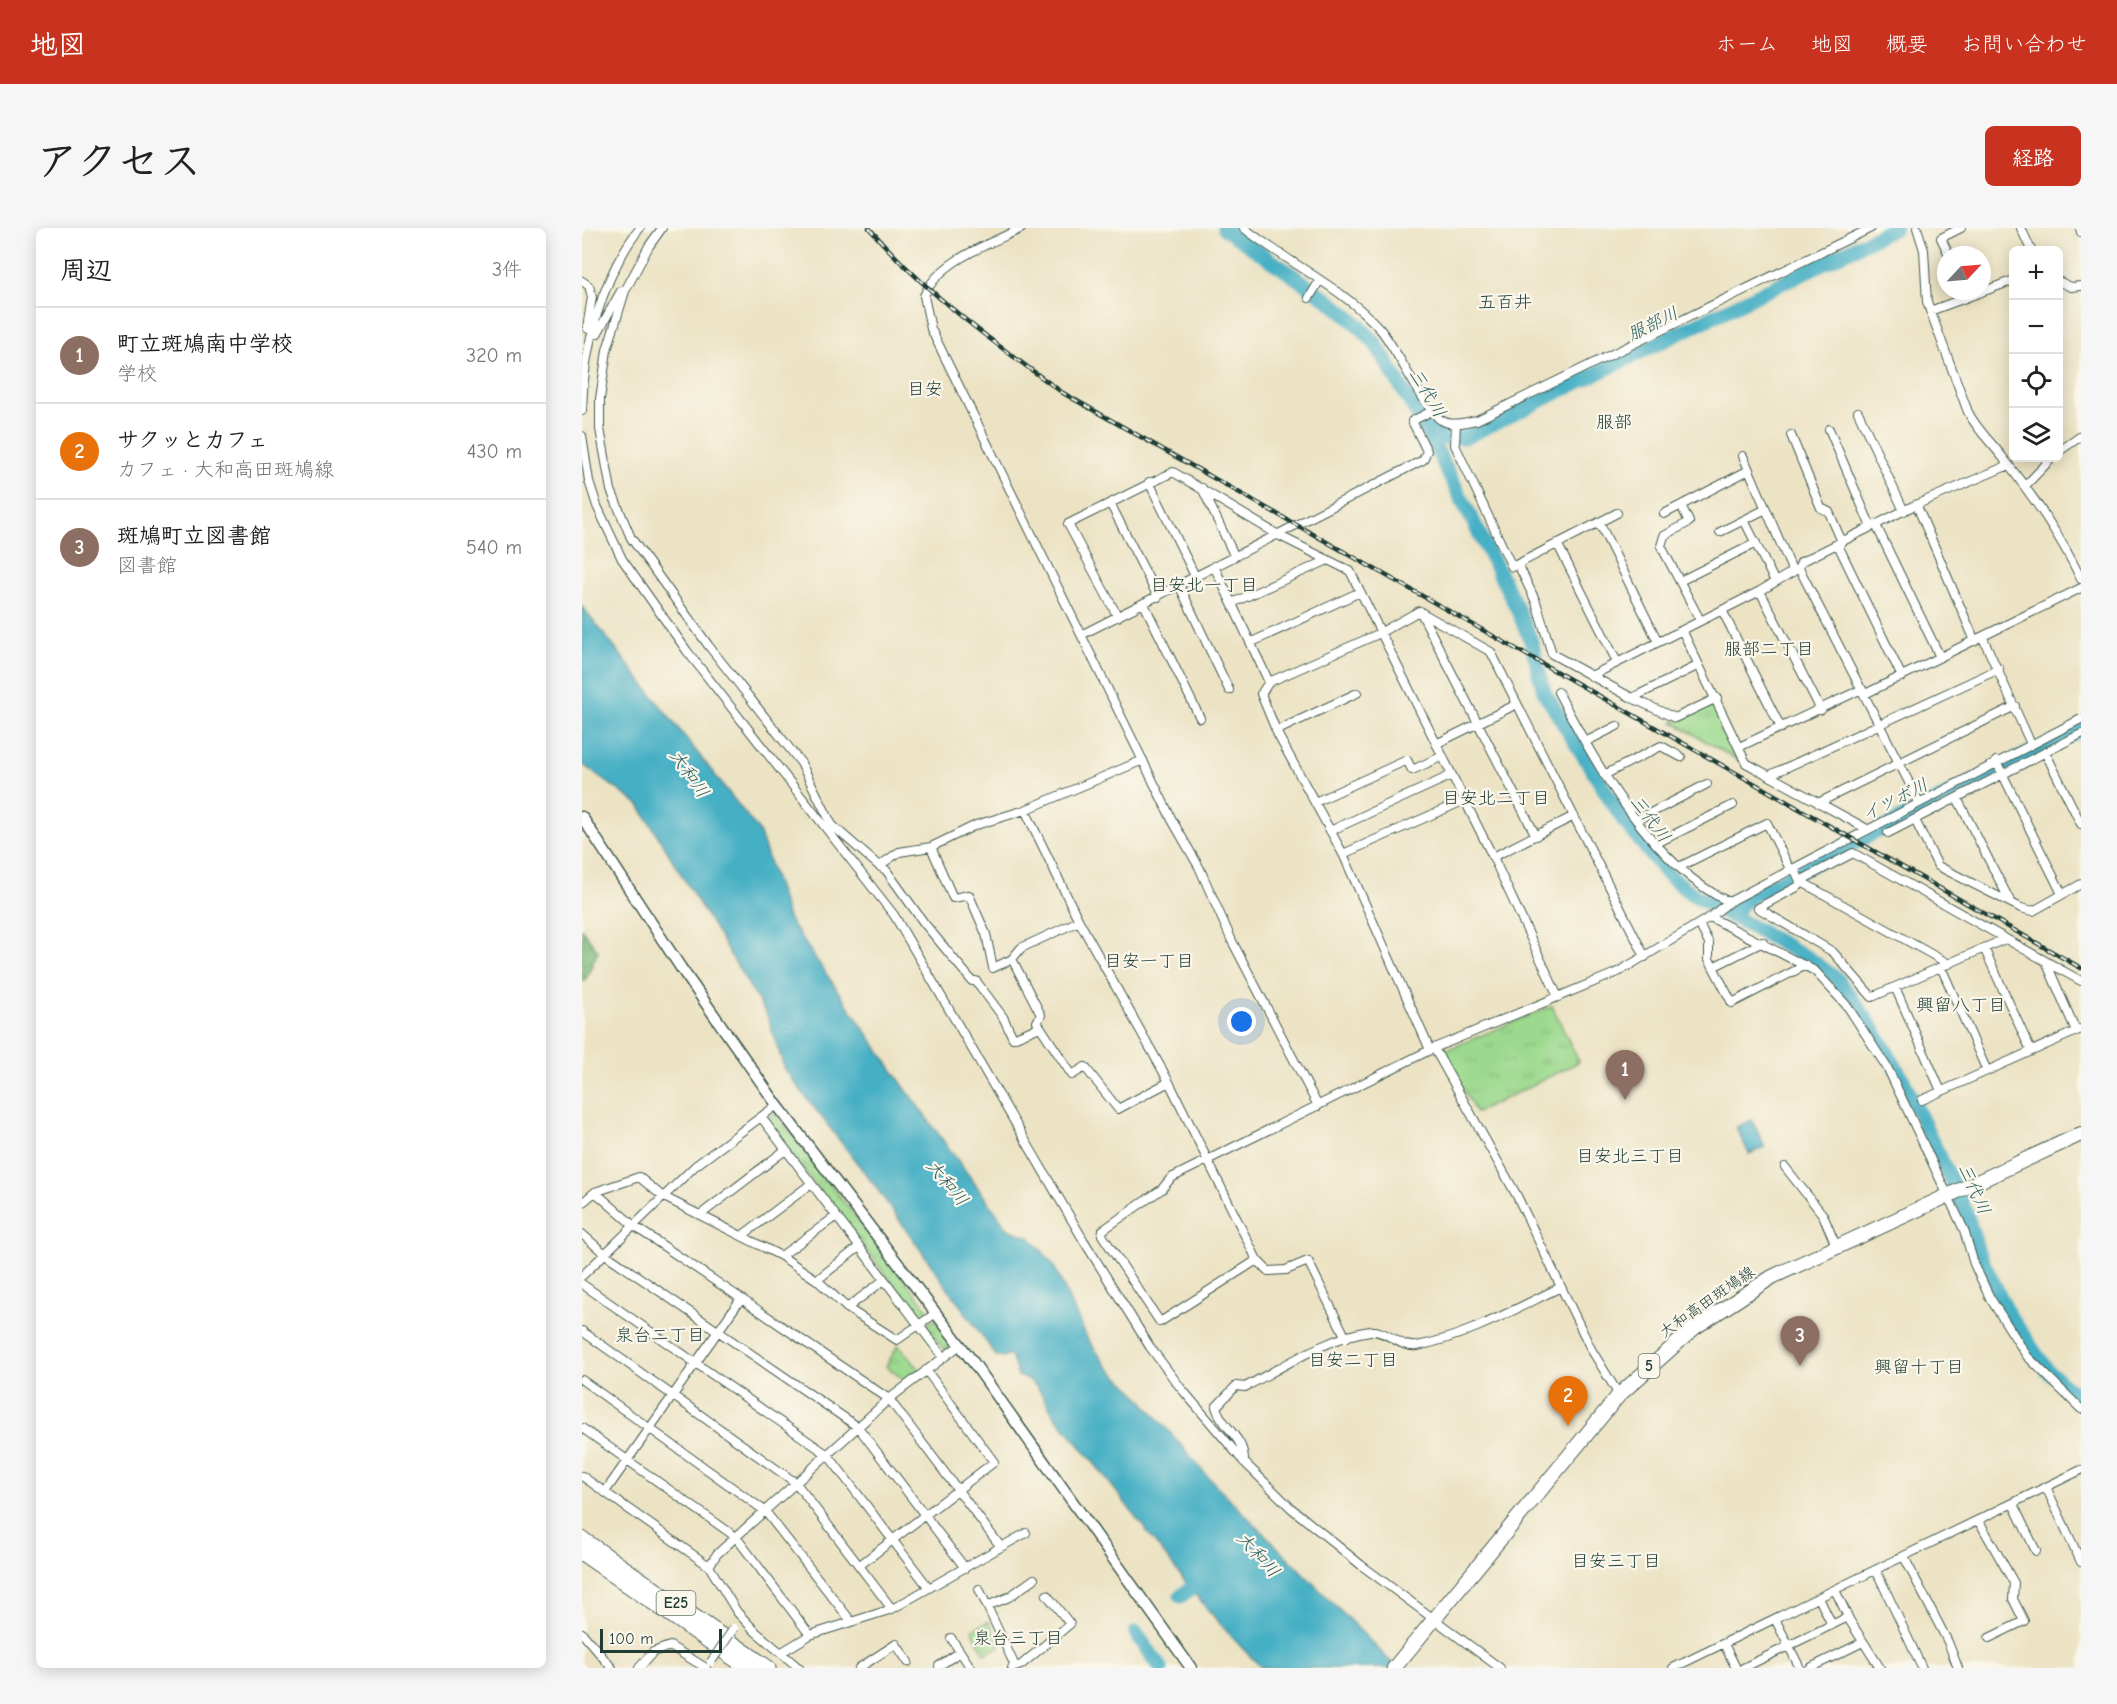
<!DOCTYPE html>
<html lang="ja">
<meta charset="utf-8">
<style>
:root{--surface:#fff;--page:#f6f6f6;--text:#222;--muted:#767676;--line:#e0e0e0;--accent:#c8321e}
body{margin:0;font-family:"Comic Neue","Klee One",sans-serif;background:var(--page);color:var(--text)}
.controls{position:absolute;right:18px;top:18px;display:grid;overflow:hidden;border-radius:9px;box-shadow:0 3px 15px #0003}
.controls button{width:54px;height:54px;display:grid;place-items:center;padding:0;border:0;border-bottom:2px solid var(--line);background:var(--surface);color:var(--text);font:30px sans-serif}
.compass{position:absolute;left:1355px;top:18px;width:54px;height:54px;border-radius:50%;background:var(--surface);box-shadow:0 3px 15px #0003;rotate:64deg}
.scale{position:absolute;left:18px;bottom:15px;width:122px;box-sizing:border-box;padding-left:6px;border:3px solid #1f3d34;border-top:0;font-size:16px;line-height:21px;white-space:nowrap;color:#1f3d34;-webkit-text-stroke:4px #fbf7ec;paint-order:stroke}
.you{position:absolute;left:660px;top:794px;width:21px;height:21px;margin:-15px;border:4px solid #fff;border-radius:50%;background:#1a73e8;box-shadow:0 0 0 9px #1a73e833}
.badge{display:grid;place-items:center;width:39px;height:39px;border-radius:50%;background:var(--accent);color:#fff;font-size:20px;font-weight:700}
.pin{position:absolute;translate:-50% -50px;filter:drop-shadow(0 2px 3px #0008)}
.pin::after{content:'';position:absolute;top:32px;width:21px;height:18px;background:inherit;clip-path:polygon(0 0,100% 0,50% 100%)}
.list{margin:0;padding:0;list-style:none}
h2{display:flex;justify-content:space-between;align-items:center;height:78px;margin:0;padding:0 24px;font-size:26px}
h2 small{font-size:20px;font-weight:400;color:var(--muted)}
.list li{display:grid;grid-template-columns:39px 1fr auto;gap:18px;align-items:center;box-sizing:border-box;height:96px;padding:0 24px;border-top:2px solid var(--line)}
.list b{display:block;font-size:22px;white-space:nowrap}
.list p{margin:0;font-size:20px;white-space:nowrap;color:var(--muted)}
.list em{font-size:20px;font-style:normal;color:var(--muted)}
.icon{flex:none;width:33px;height:33px;fill:none;stroke:currentColor;stroke-width:2;stroke-linecap:round;stroke-linejoin:round}
.map{position:relative;flex:none;width:1499px;height:1440px;overflow:hidden;border-radius:9px}
header{display:flex;align-items:center;gap:36px;box-sizing:border-box;height:84px;padding:0 30px;background:var(--accent);color:#fff}
header strong{font-size:28px}
nav{display:flex;gap:33px;margin-inline-start:auto;font-size:21px}
.intro{display:flex;align-items:center;justify-content:space-between;box-sizing:border-box;height:144px;padding:0 36px}
h1{margin:0;font-size:42px}
.button{padding:15px 27px;border-radius:9px;background:var(--accent);color:#fff;font-size:21px;font-weight:700}
main{display:flex;gap:36px;padding:0 36px}
aside{flex:1;background:var(--surface);border-radius:9px;box-shadow:0 3px 15px #0003}
.map>svg:first-child{display:block}
</style>
<header>
<strong>地図</strong>
<nav><a>ホーム</a><a>地図</a><a>概要</a><a>お問い合わせ</a></nav>
</header>
<div class="intro"><h1>アクセス</h1><a class="button">経路</a></div>
<main>
<aside>
<h2>周辺<small>3件</small></h2>
<ul class="list">
<li><span class="badge" style="background:#8d6e63">1</span><div><b>町立斑鳩南中学校</b><p>学校</p></div><em>320 m</em></li>
<li><span class="badge" style="background:#e8710a">2</span><div><b>サクッとカフェ</b><p>カフェ · 大和高田斑鳩線</p></div><em>430 m</em></li>
<li><span class="badge" style="background:#8d6e63">3</span><div><b>斑鳩町立図書館</b><p>図書館</p></div><em>540 m</em></li>
</ul>
</aside>
<div class="map">
<svg width="1499" height="1440" viewBox="0 0 1499 1440">
<defs>
<pattern id="forest-crowns" width="20" height="18" patternUnits="userSpaceOnUse" patternTransform="scale(1.5)"><rect width="20" height="18" fill="#7db979"/><path d="M2 6a3 3 0 1 1 6 0M12 15a3 3 0 1 1 6 0" fill="none" stroke="#669864"/></pattern>
<pattern id="park-tufts" width="24" height="20" patternUnits="userSpaceOnUse" patternTransform="scale(1.5)"><rect width="24" height="20" fill="#9cd98e"/><path d="M3 7l-1-3M5 7V3M7 7l1-3M15 17l-1-3M17 17v-4M19 17l1-3" fill="none" stroke="#86bb7b"/></pattern>
</defs>
<rect width="100%" height="100%" fill="#fbf7ec"/>
<filter id="ink" filterUnits="userSpaceOnUse"><feTurbulence type="fractalNoise" baseFrequency=".0167" numOctaves="2"/><feDisplacementMap in="SourceGraphic" scale="12" xChannelSelector="R" yChannelSelector="G"/><feConvolveMatrix kernelMatrix="1 2 1 2 8 2 1 2 1" color-interpolation-filters="sRGB"/></filter>
<filter id="wash" filterUnits="userSpaceOnUse"><feTurbulence type="fractalNoise" baseFrequency=".008" numOctaves="4" result="noise"/><feDisplacementMap in="SourceGraphic" scale="24" xChannelSelector="R" yChannelSelector="G"/><feGaussianBlur stdDeviation="1.35" result="paint"/><feColorMatrix in="noise" values="0 0 0 0 0 0 0 0 0 0 0 0 0 0 0 0 0 1.4 0 .05"/><feComposite in="paint" operator="in"/></filter>
<g filter="url(#wash)">
<rect width="100%" height="100%" fill="#ece3c4"/>
<!-- forest -->
<path fill="url(#forest-crowns)" stroke="#4e7b56" stroke-width="1.5" d="M 0,701 L 16,723 L 4,751 L 0,753 Z"/>
<!-- park -->
<path fill="url(#park-tufts)" stroke="#5e8b61" stroke-width="1.5" d="M 1133,475 L 1162,536 L 1091,494 Z
M 970,778 L 997,834 L 894,885 L 862,826 L 866,821 Z
M 193,885 L 346,1082 L 346,1086 L 338,1091 L 183,892 Z
M 351,1092 L 354,1092 L 371,1115 L 363,1123 L 343,1097 Z
M 316,1117 L 338,1142 L 324,1153 L 304,1138 Z
M 407,1393 L 418,1418 L 403,1426 L 390,1402 Z"/>
<!-- water -->
<path fill="#45afc4" stroke="#32767c" stroke-width="1.5" d="M 0,378 L 177,603 L 207,692 L 325,863 L 426,1001 L 449,1010 L 471,1036 L 505,1110 L 524,1137 L 556,1167 L 627,1250 L 815,1440 L 680,1440 C 603,1366 548,1273 477,1193 C 462,1177 461,1154 436,1148 L 429,1128 L 415,1129 L 293,958 L 203,842 L 185,787 L 57,577 L 0,536 Z
M 1170,892 L 1183,919 L 1167,926 L 1154,899 Z"/>
<g fill="none" stroke-linecap="round" stroke-linejoin="round">
<!-- river -->
<path stroke="#45afc4" stroke-width="15" d="M 642,0 L 745,71 L 774,95 L 793,115 L 844,201 L 934,378 L 949,413 L 962,464 L 1040,590 L 1084,645 L 1110,666 L 1226,730 L 1256,752 L 1290,799 L 1320,850 L 1384,984 L 1396,1024 L 1427,1087 L 1465,1142 L 1499,1172
M 844,201 L 866,210 L 884,209 L 1313,0
M 1150,686 L 1169,668 L 1439,529 L 1499,502
M 599,1368 L 624,1348
M 554,1405 L 579,1440"/>
</g>
</g>
<g filter="url(#ink)">
<g fill="none" stroke-linecap="round" stroke-linejoin="round">
<defs>
<path id="minor" d="M 80,0 L 67,18 L 43,63 L 25,122 L 18,171 L 18,201 L 29,262 L 49,310 L 126,417 L 219,535 L 250,597 L 297,638 L 317,624 L 349,619 L 394,597 L 443,582 L 561,532
M 440,0 C 408,16 357,32 342,68 L 349,101 L 590,592 L 617,639 L 650,713 L 736,878
M 662,0 C 706,35 760,59 798,101 C 815,121 844,183 859,192 C 870,199 883,194 895,192 L 1289,0
M 1335,0 L 1342,22 L 1345,74 L 1386,184 C 1395,202 1410,215 1422,231 C 1452,270 1478,307 1499,351
M 1439,0 L 1449,22
M 1498,0 L 1499,4
M 1367,27 L 1359,10 L 1379,0
M 0,53 L 7,58 L 10,69 L 5,100 L 15,106 L 39,63
M 1476,53 L 1489,59 L 1499,58
M 727,70 L 738,52
M 1348,83 L 1432,52
M 0,183 C 1,122 19,49 58,0
M 1276,184 L 1322,283
M 874,196 L 873,217 L 930,339 L 1035,285
M 1247,201 L 1289,299
M 1209,207 L 1239,280 L 1247,284 L 1260,314
M 0,208 L 7,253 L 15,278 L 40,331 L 105,423 L 312,687 L 502,1013 L 568,1119 L 598,1159 L 662,1234 L 709,1280 L 779,1337 L 918,1440
M 1476,224 L 1499,208
M 1161,228 L 1211,344
M 567,254 L 613,348
M 1443,258 L 1470,230
M 620,260 L 652,327
M 528,275 L 576,369
M 1099,277 L 1107,294 L 1082,308 L 1079,318 L 1118,392
M 1335,278 L 1393,413
M 1082,286 L 1167,242
M 1162,292 L 1193,354
M 1017,294 L 1076,414
M 1294,297 L 1358,429
M 1138,304 L 1184,281
M 975,315 L 1035,434
M 1256,317 L 1320,449
M 936,336 L 954,374 L 970,426 L 1050,470 L 1093,490 L 1135,470
M 632,338 L 687,454
M 1217,340 L 1337,574
M 1098,353 L 1174,315
M 597,357 L 647,462
M 1178,363 L 1239,482
M 650,375 L 746,332
M 562,376 L 618,490
M 1140,382 L 1199,500
M 838,383 L 954,608
M 536,389 L 486,296 L 591,244 L 698,308 L 768,343 L 911,629 L 976,769
M 1100,402 L 1164,535 L 1285,601
M 499,407 L 841,232 L 845,223 L 830,193 L 850,183
M 1401,410 L 1449,516
M 670,414 L 778,364
M 1009,448 L 1178,363 L 1217,340 L 1219,334 L 1331,278 L 1427,237
M 976,464 C 1013,536 1071,638 1147,674
M 1283,466 L 1499,360
M 1050,470 L 1117,437
M 694,503 L 775,465
M 1003,514 L 1035,498
M 854,516 L 935,476
M 1157,519 L 1280,461
M 1463,524 L 1499,596
M 1414,533 L 1480,666
M 1022,547 L 1079,518 L 1099,529
M 1188,547 L 1417,441
M 1375,570 L 1428,673
M 733,574 L 825,532 L 830,542 L 861,528
M 1236,575 L 1433,478
M 443,582 L 497,693 L 587,854 L 675,1032 L 686,1043 L 704,1042 L 726,1033 L 764,1110
M 1055,592 L 1125,556
M 1333,592 L 1356,638 L 1439,680 L 1451,683 L 1499,656
M 748,603 L 870,547
M 1306,605 L 1499,506
M 1075,615 L 1151,577
M 349,619 L 371,670 L 387,667 L 404,706 L 411,740 L 430,731 L 439,720 L 497,693
M 761,626 L 883,572
M 911,629 L 992,588
M 297,638 L 304,642 L 342,695 L 390,753 L 394,753 L 421,789 L 431,810 L 458,799
M 1097,639 L 1185,595 L 1208,641
M 1212,640 L 1218,653 L 1367,736
M 1128,689 L 1233,743 L 1266,779 L 1306,841 L 1324,879 L 1382,1002 L 1392,1036 L 1408,1070 L 1445,1128 L 1499,1181
M 1117,696 L 1127,715 L 1127,731 L 1150,775 L 1224,737
M 1423,711 L 1290,769 L 1251,724 L 1176,680 L 1217,658 L 1218,653 L 1271,625 L 1499,753
M 1402,720 L 1449,823
M 430,731 L 459,787 L 455,794 L 490,847 L 503,839 L 536,881 L 587,854
M 1464,734 L 1494,803
M 1131,739 L 1181,714
M 1359,739 L 1405,843
M 1313,759 L 1359,863
M 852,820 L 935,968 L 1009,1121 L 1037,1167
M 848,822 L 761,626 L 696,507 L 679,466 L 687,454 L 794,407 L 837,383 L 909,424 L 1063,729
M 1340,872 L 1499,801
M 179,889 L 361,1129
M 1203,939 L 1241,987 L 1254,1018
M 13,964 L 52,998 L 307,1171 L 419,1319 L 310,1381 L 228,1407 L 200,1424
M 0,975 L 13,964 L 57,949 L 80,968 L 199,1028 L 235,1052 L 265,1080 L 315,1112 L 354,1085
M 118,987 L 202,923
M 0,1006 L 23,1026 L 276,1199 L 383,1340
M 161,1007 L 229,956
M 199,1028 L 253,989
M 675,1032 L 578,1094 L 520,1007 L 521,1002 L 580,961 L 589,950 L 852,820 L 1036,744 L 1128,689 L 1147,674 L 1499,491
M 0,1048 L 113,938 L 195,877
M 235,1052 L 277,1019
M 0,1056 L 246,1227 L 347,1360
M 265,1080 L 302,1052
M 0,1103 L 214,1255 L 310,1381
M 0,1152 L 183,1283 L 269,1393
M 0,1200 L 154,1309 L 228,1407
M 662,1234 C 663,1209 640,1200 634,1179 L 654,1158 L 663,1159 C 699,1140 748,1108 788,1103 C 804,1101 819,1121 835,1118 C 886,1108 933,1081 979,1059
M 0,1248 L 127,1338 L 155,1384 L 174,1404 L 217,1440
M 1464,1259 L 1499,1334
M 23,1264 L 158,1072
M 1431,1276 L 1454,1323
M 1397,1293 L 1432,1355 L 1431,1371 L 1442,1393 L 1407,1410
M 419,1319 L 444,1305
M 1322,1329 L 1366,1414 L 1376,1440
M 278,1337 L 412,1234 L 344,1142
M 127,1338 L 135,1326 L 307,1171 L 378,1117
M 1294,1342 L 1340,1440
M 397,1361 L 405,1378
M 1253,1362 L 1268,1393 L 1298,1440
M 1237,1370 L 1250,1397
M 1193,1391 L 1218,1440
M 0,1405 L 30,1440
M 369,1410 L 389,1440
M 1142,1416 L 1154,1440
M 357,1438 L 378,1424
M 433,1438 L 405,1378 L 427,1369 L 452,1351
M 57,1440 L 71,1424 L 88,1418 L 124,1440
M 277,1440 L 314,1416 L 326,1434
M 430,1440 L 439,1437 L 488,1396 L 465,1367
M 1091,1440 L 1499,1242
M 1161,1440 L 1266,1389
M 1228,1440 L 1281,1414"/>
<path id="tertiary" d="M 0,589 L 99,740 L 195,877 L 391,1134 L 609,1440"/>
<path id="primary" d="M 812,1440 L 1037,1167 L 1112,1100 L 1190,1049 L 1499,906"/>
<path id="motorway" d="M 0,1311 L 186,1440
M 0,1325 L 166,1440"/>
</defs>
<!-- minor casing -->
<use href="#minor" stroke="#3e564a" stroke-width="10"/>
<!-- tertiary casing -->
<use href="#tertiary" stroke="#3e564a" stroke-width="13"/>
<!-- primary casing -->
<use href="#primary" stroke="#3e564a" stroke-width="16"/>
<!-- motorway casing -->
<use href="#motorway" stroke="#3e564a" stroke-width="17"/>
<!-- minor -->
<use href="#minor" stroke="#fff" stroke-width="8"/>
<!-- tertiary -->
<use href="#tertiary" stroke="#fff" stroke-width="10"/>
<!-- primary -->
<use href="#primary" stroke="#fff" stroke-width="14"/>
<!-- motorway -->
<use href="#motorway" stroke="#fff" stroke-width="15"/>
<defs>
<path id="rail" d="M 287,0 C 343,65 412,115 481,165 L 1499,740"/>
</defs>
<!-- rail casing -->
<use href="#rail" stroke="#1f3d34" stroke-width="4.5"/>
<!-- rail -->
<use href="#rail" stroke="#fbf7ec" stroke-width="2" stroke-dasharray="7" stroke-linecap="butt"/>
<defs>
<path id="minor-bridge" d="M 129,1434 L 152,1400"/>
</defs>
<!-- minor-bridge casing -->
<use href="#minor-bridge" stroke="#3e564a" stroke-width="10" stroke-linecap="butt"/>
<!-- minor-bridge -->
<use href="#minor-bridge" stroke="#fff" stroke-width="8"/>
</g>
</g>
<g text-anchor="middle" dominant-baseline="central" stroke-width="4.5" stroke-linejoin="round" paint-order="stroke">
<!-- shield labels -->
<g fill="#fbf7ec" stroke="#61756b" stroke-width="1.5">
<rect x="1056.5" y="1126" width="21" height="24" rx="4.5"/>
<rect x="74.5" y="1363" width="39" height="24" rx="4.5"/>
</g>
<g font-size="15" font-weight="bold" fill="#1f3d34">
<text x="1067" y="1138">5</text>
<text x="94" y="1375">E25</text>
</g>
<!-- street labels -->
<g font-size="16" fill="#1f3d34" stroke="#fbf7ec">
<text transform="translate(1125 1074) rotate(-35)">大和高田斑鳩線</text>
</g>
<!-- neighbourhood labels -->
<g font-size="18" fill="#1f3d34" stroke="#fbf7ec">
<text x="923" y="74">五百井</text>
<text x="343" y="161">目安</text>
<text x="1032" y="194">服部</text>
<text x="622" y="357">目安北一丁目</text>
<text x="1187" y="421">服部二丁目</text>
<text x="914" y="570">目安北二丁目</text>
<text x="567" y="733">目安一丁目</text>
<text x="1379" y="777">興留八丁目</text>
<text x="1048" y="928">目安北三丁目</text>
<text x="78" y="1107">泉台二丁目</text>
<text x="771" y="1132">目安二丁目</text>
<text x="1337" y="1139">興留十丁目</text>
<text x="1034" y="1333">目安三丁目</text>
<text x="436" y="1410">泉台三丁目</text>
</g>
<!-- water labels -->
<g font-size="18" font-style="italic" fill="#2a5f5f" stroke="#fbf7ec">
<text transform="translate(1071 96) rotate(-26)">服部川</text>
<text transform="translate(845 165) rotate(59)">三代川</text>
<text transform="translate(107 546) rotate(55)">大和川</text>
<text transform="translate(1313 572) rotate(-27)">イツボ川</text>
<text transform="translate(1068 591) rotate(53)">三代川</text>
<text transform="translate(365 955) rotate(50)">大和川</text>
<text transform="translate(1392 961) rotate(66)">三代川</text>
<text transform="translate(676 1327) rotate(48)">大和川</text>
</g>
</g>
</svg>
<div class="controls">
<button>+</button>
<button>−</button>
<button><svg class="icon" aria-label="locate" viewBox="0 0 24 24"><circle cx="12" cy="12" r="6"/><path d="M12 2v4M12 18v4M2 12h4M18 12h4"/></svg></button>
<button><svg class="icon" aria-label="layers" viewBox="0 0 24 24"><path d="M12 4l9 5-9 5-9-5zM3 14l9 5 9-5"/></svg></button>
</div>
<svg class="compass" viewBox="-18 -18 36 36"><path d="M0-13l5 13h-10z" fill="#e53935"/><path d="M0 13l5-13h-10z" fill="#767676"/></svg>
<div class="scale">100 m</div>
<div class="you"></div>
<div class="pin badge" style="left:1043px;top:872px;background:#8d6e63">1</div>
<div class="pin badge" style="left:986px;top:1198px;background:#e8710a">2</div>
<div class="pin badge" style="left:1218px;top:1138px;background:#8d6e63">3</div>
</div>
</main>
